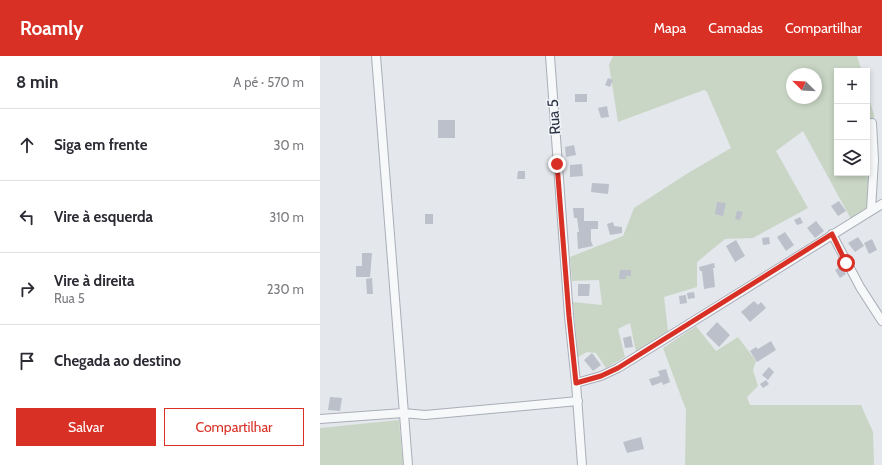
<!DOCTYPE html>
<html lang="pt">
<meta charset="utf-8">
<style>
:root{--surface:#fff;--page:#f2f2f3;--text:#2b2b33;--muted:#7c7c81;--line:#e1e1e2;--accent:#d93025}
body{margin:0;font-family:Cabin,sans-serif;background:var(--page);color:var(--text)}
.controls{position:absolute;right:12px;top:12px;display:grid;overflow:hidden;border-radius:0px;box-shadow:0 2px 6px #0003}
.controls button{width:36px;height:36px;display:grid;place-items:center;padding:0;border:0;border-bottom:1px solid var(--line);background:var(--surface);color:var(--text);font:20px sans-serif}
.compass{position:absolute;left:466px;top:12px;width:36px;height:36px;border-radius:50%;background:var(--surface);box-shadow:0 2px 6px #0003;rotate:294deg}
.stop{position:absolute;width:12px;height:12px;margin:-9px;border:3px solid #d93025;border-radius:50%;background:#fff}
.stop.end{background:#d93025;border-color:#fff;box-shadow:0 1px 4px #0008}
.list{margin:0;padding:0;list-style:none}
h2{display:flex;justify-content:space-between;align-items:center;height:52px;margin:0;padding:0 16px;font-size:17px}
h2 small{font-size:13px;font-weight:400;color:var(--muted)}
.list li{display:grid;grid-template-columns:26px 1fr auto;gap:12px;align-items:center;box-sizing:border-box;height:72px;padding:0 16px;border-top:1px solid var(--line)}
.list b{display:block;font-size:15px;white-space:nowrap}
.list p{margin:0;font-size:13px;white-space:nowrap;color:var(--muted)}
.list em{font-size:13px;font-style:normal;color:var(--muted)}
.actions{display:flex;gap:8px;padding:12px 16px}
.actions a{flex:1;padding:9px 0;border:1px solid var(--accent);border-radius:0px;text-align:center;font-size:14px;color:var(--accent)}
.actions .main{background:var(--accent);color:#fff}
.icon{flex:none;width:22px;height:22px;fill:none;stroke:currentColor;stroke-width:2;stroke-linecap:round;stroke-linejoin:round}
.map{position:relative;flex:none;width:562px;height:409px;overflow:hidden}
header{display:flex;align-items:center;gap:24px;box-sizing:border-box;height:56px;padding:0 20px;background:var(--accent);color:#fff}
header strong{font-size:19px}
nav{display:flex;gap:22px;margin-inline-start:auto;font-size:14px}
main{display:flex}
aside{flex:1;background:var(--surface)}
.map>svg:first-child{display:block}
</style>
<header>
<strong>Roamly</strong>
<nav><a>Mapa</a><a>Camadas</a><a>Compartilhar</a></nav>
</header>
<main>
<aside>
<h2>8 min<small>A pé · 570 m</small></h2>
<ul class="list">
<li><svg class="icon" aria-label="ahead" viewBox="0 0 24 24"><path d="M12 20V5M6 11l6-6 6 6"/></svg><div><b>Siga em frente</b></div><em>30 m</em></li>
<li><svg class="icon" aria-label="left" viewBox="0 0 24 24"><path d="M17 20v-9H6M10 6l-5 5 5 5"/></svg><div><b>Vire à esquerda</b></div><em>310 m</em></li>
<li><svg class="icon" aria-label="right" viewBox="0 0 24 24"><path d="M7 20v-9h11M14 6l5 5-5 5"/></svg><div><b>Vire à direita</b><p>Rua 5</p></div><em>230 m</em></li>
<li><svg class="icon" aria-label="arrive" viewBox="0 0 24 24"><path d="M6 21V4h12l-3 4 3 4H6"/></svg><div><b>Chegada ao destino</b></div></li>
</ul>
<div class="actions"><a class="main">Salvar</a><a>Compartilhar</a></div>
</aside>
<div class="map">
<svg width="562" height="409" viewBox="0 0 562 409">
<rect width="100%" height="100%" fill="#e4e7ec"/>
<!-- green -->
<path fill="#c9d6c5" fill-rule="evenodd" d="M 293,0 L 537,0 L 542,15 L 517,15 L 517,117 L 547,117 L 547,35 L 554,59 L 550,151 L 531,163 L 483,75 L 456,95 L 488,152 L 433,182 L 405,183 L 377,206 L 377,231 L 344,241 L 348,275 L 316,296 L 310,267 L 298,273 L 305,301 L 286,312 L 276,297 L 267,296 L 258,301 L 253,246 L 282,249 L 279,224 L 252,225 L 250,201 L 303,180 L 314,152 L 368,117 L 411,92 L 387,36 L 384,34 L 298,66 L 289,9 ZM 472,18 L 496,18 L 496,42 L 472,42 Z
M 376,270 L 396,295 L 418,281 L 436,305 L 433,314 L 438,330 L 427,341 L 430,349 L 541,349 L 553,376 L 554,409 L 365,409 L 366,354 L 343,292 Z
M 79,364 L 83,409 L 0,409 L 0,372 Z"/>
<!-- building -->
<path fill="#bbc0ca" d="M 288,22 L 293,24 L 290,31 L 285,29 Z
M 255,38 L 267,38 L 267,46 L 255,46 Z
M 287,50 L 289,61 L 281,62 L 278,52 Z
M 118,64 L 135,64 L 135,82 L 118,82 Z
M 254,89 L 256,99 L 246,101 L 245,91 Z
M 262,108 L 263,120 L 250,121 L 250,109 Z
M 198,115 L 205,115 L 205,123 L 197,123 Z
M 272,127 L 289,128 L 288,138 L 271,136 Z
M 519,145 L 526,155 L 518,160 L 511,150 Z
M 397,146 L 406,147 L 403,160 L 395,158 Z
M 253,152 L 264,152 L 264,165 L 278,165 L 278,173 L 271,173 L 271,185 L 273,190 L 258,193 L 257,176 L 259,176 L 257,162 L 254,162 Z
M 417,155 L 423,156 L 420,164 L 415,163 Z
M 105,158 L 113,158 L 113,168 L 105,168 Z
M 480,161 L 483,167 L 477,169 L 474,164 Z
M 496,165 L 504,175 L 495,182 L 487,172 Z
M 293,166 L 294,170 L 302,171 L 302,177 L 290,179 L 287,168 Z
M 465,176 L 474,189 L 466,195 L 457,181 Z
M 449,181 L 450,188 L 443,189 L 442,182 Z
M 538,181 L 544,190 L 535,196 L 528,187 Z
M 552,183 L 557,194 L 549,198 L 544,187 Z
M 416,184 L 425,200 L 415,206 L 406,190 Z
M 42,197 L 52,197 L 50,221 L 36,221 L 36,210 L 42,210 Z
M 394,207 L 395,212 L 393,212 L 395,231 L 384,233 L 382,215 L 380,215 L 379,211 Z
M 521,210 L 526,218 L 520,222 L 515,214 Z
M 300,214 L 311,214 L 311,220 L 306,220 L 306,223 L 299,223 Z
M 52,222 L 53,238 L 47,238 L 46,223 Z
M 258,228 L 270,228 L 269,240 L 258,240 Z
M 374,236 L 375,242 L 368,243 L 367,237 Z
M 366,239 L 367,247 L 360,248 L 359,240 Z
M 434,245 L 438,249 L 441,246 L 446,252 L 430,266 L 421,256 Z
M 397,266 L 410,279 L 399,291 L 386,278 Z
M 311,280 L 313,291 L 305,292 L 303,282 Z
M 451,285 L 456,294 L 437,306 L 430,295 L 436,291 L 438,293 Z
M 272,297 L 281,309 L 273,315 L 264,304 Z
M 449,311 L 454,316 L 448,324 L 442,319 Z
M 346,313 L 350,326 L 343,329 L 342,326 L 332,330 L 329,323 L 340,320 L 338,315 Z
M 446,324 L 449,328 L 443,332 L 440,328 Z
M 10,341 L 22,342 L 20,355 L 8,354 Z
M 321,381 L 324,393 L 307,397 L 303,386 Z"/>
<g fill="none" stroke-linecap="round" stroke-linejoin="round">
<defs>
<path id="street" d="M 56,0 L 88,409
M 230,0 L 249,260 L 256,327 L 262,409
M 551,154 L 554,104 L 552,67
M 512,178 L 540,231 L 562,265
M 256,327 L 281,320 L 298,312 L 562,148
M 0,363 L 83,357 L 105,359 L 258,345"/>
</defs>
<!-- street casing -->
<use href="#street" stroke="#a9aeb7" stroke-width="10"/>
<!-- street -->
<use href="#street" stroke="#f7f8fa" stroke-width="8"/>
</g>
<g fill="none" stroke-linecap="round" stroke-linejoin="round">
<!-- route -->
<path stroke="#d93025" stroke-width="5" d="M 237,108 L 249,260 L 256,327 L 281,320 L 298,312 L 512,178 L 526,207"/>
</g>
<g text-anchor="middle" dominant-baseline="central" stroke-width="3" stroke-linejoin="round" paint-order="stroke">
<!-- street labels -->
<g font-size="15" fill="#2b3445" stroke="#f4f6f9">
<text transform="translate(234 61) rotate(-94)">Rua 5</text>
</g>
</g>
</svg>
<div class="controls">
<button>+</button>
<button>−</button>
<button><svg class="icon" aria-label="layers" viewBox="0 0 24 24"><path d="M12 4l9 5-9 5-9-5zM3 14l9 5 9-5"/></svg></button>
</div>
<svg class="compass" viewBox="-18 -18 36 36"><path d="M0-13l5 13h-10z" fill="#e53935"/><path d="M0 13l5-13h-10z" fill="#7c7c81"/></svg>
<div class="stop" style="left:526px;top:207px"></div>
<div class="stop end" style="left:237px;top:108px"></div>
</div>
</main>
